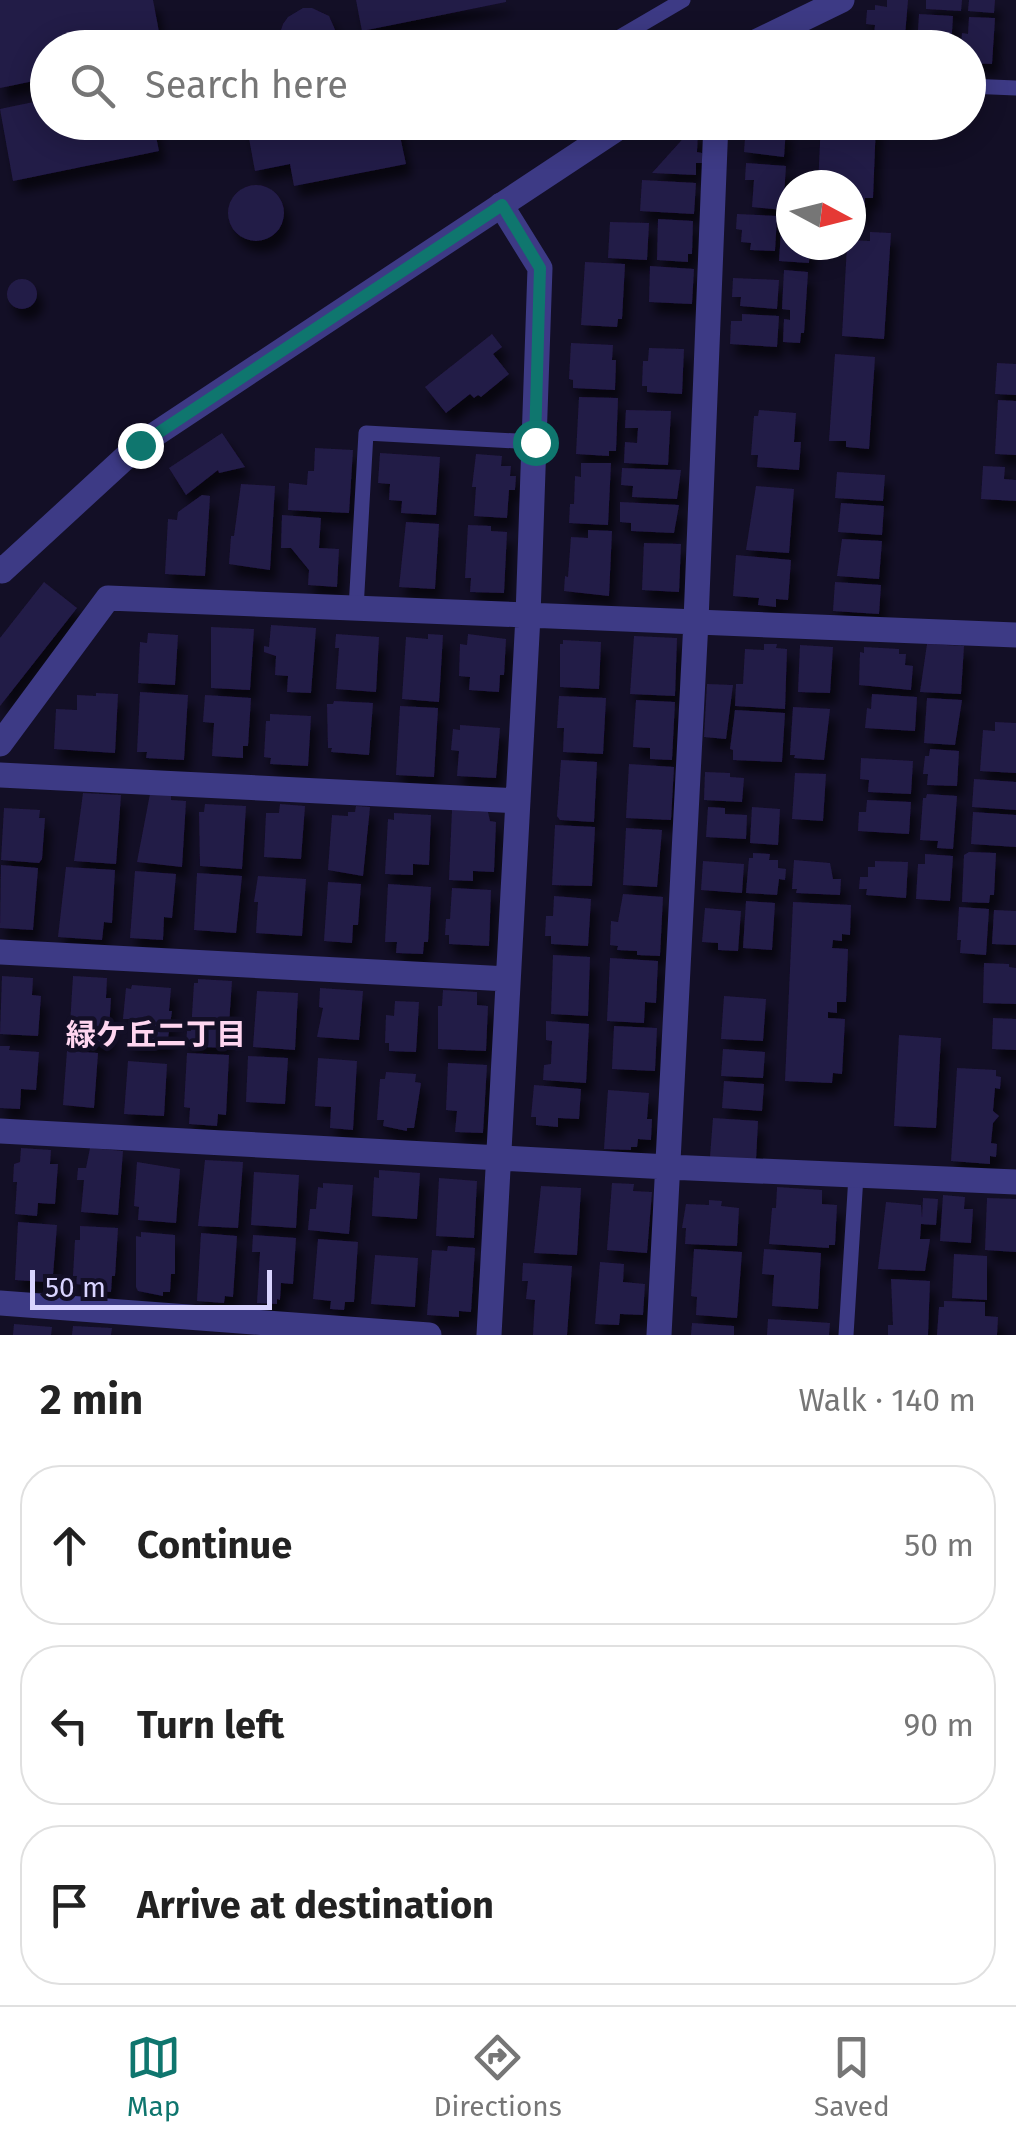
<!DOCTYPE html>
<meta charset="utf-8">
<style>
:root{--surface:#fff;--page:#f2f2f2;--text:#222;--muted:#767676;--line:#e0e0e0;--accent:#0f766e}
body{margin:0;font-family:"Fira Sans","Noto Sans JP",sans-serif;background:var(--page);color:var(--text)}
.compass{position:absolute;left:776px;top:170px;width:90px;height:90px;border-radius:50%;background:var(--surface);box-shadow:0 5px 25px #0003;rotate:97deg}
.scale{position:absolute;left:30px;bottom:25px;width:242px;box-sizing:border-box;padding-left:10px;border:5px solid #d9d4ff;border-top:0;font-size:28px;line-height:35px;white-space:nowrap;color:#d9d4ff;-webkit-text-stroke:8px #130f26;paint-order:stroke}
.stop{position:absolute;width:30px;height:30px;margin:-22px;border:8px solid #0f766e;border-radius:50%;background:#fff}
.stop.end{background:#0f766e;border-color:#fff;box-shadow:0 2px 10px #0008}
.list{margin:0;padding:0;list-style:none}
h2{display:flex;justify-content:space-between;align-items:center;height:130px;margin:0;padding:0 40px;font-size:42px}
h2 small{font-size:32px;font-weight:400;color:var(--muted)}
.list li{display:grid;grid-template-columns:65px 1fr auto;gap:30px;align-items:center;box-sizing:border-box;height:160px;margin:0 20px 20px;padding:0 20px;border:2px solid var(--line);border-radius:40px}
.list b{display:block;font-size:38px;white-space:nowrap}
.list em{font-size:32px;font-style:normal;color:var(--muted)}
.icon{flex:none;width:55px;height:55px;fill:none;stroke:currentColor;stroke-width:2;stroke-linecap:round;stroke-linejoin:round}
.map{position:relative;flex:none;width:1016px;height:1335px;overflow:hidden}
.search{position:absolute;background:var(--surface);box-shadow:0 5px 25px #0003;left:30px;right:30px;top:30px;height:110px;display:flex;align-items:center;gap:25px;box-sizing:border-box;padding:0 35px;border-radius:55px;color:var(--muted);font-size:38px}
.sheet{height:670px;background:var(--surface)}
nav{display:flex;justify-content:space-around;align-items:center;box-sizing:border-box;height:140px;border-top:2px solid var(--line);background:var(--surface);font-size:28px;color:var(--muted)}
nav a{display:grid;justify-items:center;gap:5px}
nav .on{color:var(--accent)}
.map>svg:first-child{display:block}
</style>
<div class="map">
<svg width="1016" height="1335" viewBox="0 0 1016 1335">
<defs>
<filter id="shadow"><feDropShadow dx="6" dy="11" stdDeviation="5" flood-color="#0009"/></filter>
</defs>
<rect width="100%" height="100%" fill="#130f26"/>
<!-- building -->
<path fill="#241b47" filter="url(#shadow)" d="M 0,0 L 153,0 L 162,48 L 48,48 L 48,78 L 0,88 Z
M 356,0 L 506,0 L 506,2 L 362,31 Z
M 887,0 L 908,0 L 905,36 L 874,34 L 875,25 L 866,24 L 867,10 L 875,10 L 875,5 L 887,7 Z
M 926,0 L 962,0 L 961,11 L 926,9 Z
M 969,0 L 995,0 L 994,13 L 968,11 Z
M 303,8 L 312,8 L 329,16 L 336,32 L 334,48 L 283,48 L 280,33 L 283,24 L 288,17 Z
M 919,14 L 953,16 L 951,48 L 917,47 Z
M 969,17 L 995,18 L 992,64 L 968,63 L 968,48 L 961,48 L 962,33 L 968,34 Z
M 858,39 L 904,42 L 904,48 L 857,48 Z
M 48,99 L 48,122 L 153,122 L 159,151 L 13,181 L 0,109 Z
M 246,122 L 397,122 L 406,164 L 294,186 L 290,164 L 255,171 Z
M 821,122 L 876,122 L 873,198 L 865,198 L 865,214 L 851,213 L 851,185 L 818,185 Z
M 746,125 L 786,128 L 784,157 L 744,152 Z
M 689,132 L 698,132 L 697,152 L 702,153 L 702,163 L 696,163 L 696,175 L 652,173 Z
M 746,163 L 786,166 L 783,210 L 752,207 L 754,180 L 745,180 Z
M 642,180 L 696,183 L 694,214 L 640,211 Z
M228 213a28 28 0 1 1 56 0a28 28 0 1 1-56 0Z
M 737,214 L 777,216 L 775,251 L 750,250 L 751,243 L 741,242 L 742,230 L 736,229 Z
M 782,216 L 791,216 L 791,245 L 810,245 L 809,263 L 779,261 Z
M 658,219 L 693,221 L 692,254 L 688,254 L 688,262 L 657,260 Z
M 610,222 L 649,223 L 647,260 L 608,258 Z
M 870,232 L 891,233 L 884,339 L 842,336 L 847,245 L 851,245 L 851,240 L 870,241 Z
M 585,262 L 625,264 L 622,319 L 618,319 L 617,327 L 581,325 Z
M 650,266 L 694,269 L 692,304 L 649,302 Z
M 784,270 L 808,272 L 804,333 L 801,333 L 800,343 L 783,342 L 784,319 L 790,320 L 790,310 L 782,309 Z
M 733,278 L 779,280 L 777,309 L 740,306 L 741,297 L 732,297 Z
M7 294a15 15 0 1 1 30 0a15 15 0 1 1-30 0Z
M 742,314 L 779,316 L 777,347 L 730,344 L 731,321 L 742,321 Z
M 492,334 L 502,347 L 493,354 L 509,374 L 481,397 L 478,395 L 474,398 L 470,394 L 446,413 L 425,387 Z
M 571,343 L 613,345 L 612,360 L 616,360 L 615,390 L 573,388 L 573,380 L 569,379 Z
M 649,348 L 684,349 L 682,394 L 647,392 L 647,386 L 642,386 L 643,361 L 648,361 Z
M 835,354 L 875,357 L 869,449 L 846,447 L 846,441 L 829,441 Z
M 997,363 L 1016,364 L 1016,395 L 995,394 Z
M 579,397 L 618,398 L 616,451 L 609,451 L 609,456 L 576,454 Z
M 998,400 L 1016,401 L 1016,455 L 995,454 Z
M 626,410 L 671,411 L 668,465 L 624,463 L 625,442 L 637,443 L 638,428 L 625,428 Z
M 759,410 L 796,413 L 794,442 L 801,442 L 799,470 L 757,467 L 758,455 L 751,455 L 754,416 L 758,416 Z
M 222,433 L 245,467 L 219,473 L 218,470 L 186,495 L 169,468 Z
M 315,448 L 353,450 L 349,513 L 288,510 L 289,483 L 307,485 L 308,471 L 314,471 Z
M 380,453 L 440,457 L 436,515 L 401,513 L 402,501 L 389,500 L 390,484 L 378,483 Z
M 476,454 L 502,456 L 501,466 L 511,466 L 510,476 L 516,476 L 515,490 L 509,490 L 507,518 L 474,516 L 476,487 L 472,487 Z
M 581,463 L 611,463 L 608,525 L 569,523 L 570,504 L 574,504 L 575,476 L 581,477 Z
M 983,466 L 1005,467 L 1004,479 L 1016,480 L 1016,501 L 981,499 Z
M 622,468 L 681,470 L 677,499 L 632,497 L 633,486 L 621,485 Z
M 837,472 L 885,475 L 883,501 L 835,498 Z
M 241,484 L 275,486 L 270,570 L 229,564 L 231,536 L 234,536 Z
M 756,486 L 794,489 L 789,553 L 746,550 Z
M 202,495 L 210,496 L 205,576 L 165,574 L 168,519 L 177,520 L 178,512 Z
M 620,502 L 679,505 L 674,533 L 631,531 L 631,523 L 620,522 Z
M 841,503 L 884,506 L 882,535 L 838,532 Z
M 282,515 L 321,518 L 319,548 L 339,549 L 337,587 L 308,585 L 309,570 L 291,548 L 281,548 Z
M 406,522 L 439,524 L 435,589 L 399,587 Z
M 468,525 L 491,526 L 491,531 L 507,532 L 504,593 L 470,592 L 471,578 L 465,578 Z
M 588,530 L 612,531 L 609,596 L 564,591 L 565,576 L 568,577 L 571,537 L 588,538 Z
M 842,539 L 882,541 L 879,579 L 837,576 Z
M 644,543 L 681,544 L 679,592 L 642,590 Z
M 736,555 L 791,560 L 788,600 L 776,599 L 776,607 L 758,605 L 759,598 L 733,596 Z
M 44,582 L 77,608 L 0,706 L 0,638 Z
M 835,582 L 881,585 L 879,614 L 833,611 Z
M 271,625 L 316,628 L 311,693 L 287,692 L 288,676 L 275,675 L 276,656 L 264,652 L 264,646 L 269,647 Z
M 211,627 L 254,629 L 250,690 L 211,688 Z
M 148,633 L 178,635 L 175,685 L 138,683 L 140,642 L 147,643 Z
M 336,634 L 379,637 L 376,692 L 336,689 L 339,648 L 335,648 Z
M 428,634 L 443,635 L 439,702 L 402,699 L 406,637 L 428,639 Z
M 468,634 L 506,639 L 504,675 L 500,675 L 499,692 L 469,690 L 470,677 L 459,676 L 460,644 L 467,645 Z
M 634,636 L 677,638 L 675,696 L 630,694 Z
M 563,640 L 601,642 L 599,689 L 560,687 L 560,644 L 563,644 Z
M 764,644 L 777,644 L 776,648 L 787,649 L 785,709 L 735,706 L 736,684 L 743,684 L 745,649 L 764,650 Z
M 927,644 L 964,646 L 961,694 L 920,692 Z
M 800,645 L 833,647 L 830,693 L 798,692 Z
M 864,647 L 899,649 L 899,654 L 906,654 L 905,665 L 913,666 L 911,690 L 859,685 L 860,652 L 864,653 Z
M 707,684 L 733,685 L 726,739 L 704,737 Z
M 140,692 L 188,695 L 184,760 L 146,758 L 147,752 L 137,752 Z
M 96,693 L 118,694 L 115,753 L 54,749 L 56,709 L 77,710 L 77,695 L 96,696 Z
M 872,694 L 917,697 L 915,731 L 865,728 L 867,708 L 871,709 Z
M 205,695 L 251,698 L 248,746 L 243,746 L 243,758 L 212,756 L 214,723 L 203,722 Z
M 559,696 L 606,698 L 603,754 L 563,752 L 564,728 L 557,728 Z
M 927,698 L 962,700 L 955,745 L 924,743 Z
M 636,700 L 675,702 L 672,760 L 650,759 L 650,748 L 633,747 Z
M 334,701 L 373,703 L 369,755 L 331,752 L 332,748 L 328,748 L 327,704 L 333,704 Z
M 400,706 L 438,708 L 434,777 L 396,775 Z
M 793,707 L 830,709 L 824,760 L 794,758 L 795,755 L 790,755 Z
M 735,710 L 785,713 L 782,762 L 733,760 L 733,750 L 730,749 Z
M 270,714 L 311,716 L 308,766 L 270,764 L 271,758 L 264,757 L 266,721 L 270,721 Z
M 995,722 L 1016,723 L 1016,773 L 980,771 L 983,730 L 995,731 Z
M 460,725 L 500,728 L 496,778 L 457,776 L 459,751 L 451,750 L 453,729 L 460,730 Z
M 930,749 L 959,751 L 957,786 L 927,785 L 928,774 L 923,774 L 925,756 L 929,756 Z
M 861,758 L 913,761 L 911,794 L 868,792 L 869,780 L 860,779 Z
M 561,760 L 597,762 L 594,822 L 560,820 L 557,816 Z
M 629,764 L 674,767 L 671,820 L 626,818 Z
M 705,772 L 730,773 L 730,777 L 744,778 L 742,802 L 704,800 Z
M 795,773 L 826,774 L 823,821 L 792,819 Z
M 974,779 L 1016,782 L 1016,810 L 972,807 Z
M 83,793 L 121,795 L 116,864 L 74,861 Z
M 150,794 L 171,795 L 171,800 L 186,801 L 182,867 L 137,862 Z
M 927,794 L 957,796 L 953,849 L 937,848 L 938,841 L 920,840 L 923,798 L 926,798 Z
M 867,800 L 911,802 L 909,834 L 858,831 L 859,812 L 866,812 Z
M 205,804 L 246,806 L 242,869 L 200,866 L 199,812 L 204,812 Z
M 280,804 L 305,806 L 301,859 L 264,857 L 266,813 L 279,813 Z
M 356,806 L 370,807 L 363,876 L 328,870 L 332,815 L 348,816 L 348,812 L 355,812 Z
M 708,807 L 725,808 L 725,814 L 747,815 L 746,839 L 706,837 Z
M 752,807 L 780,809 L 778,845 L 750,843 Z
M 4,808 L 40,810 L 39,818 L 45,818 L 42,859 L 39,863 L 1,860 Z
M 452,810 L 488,812 L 490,821 L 496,822 L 494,872 L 473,871 L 473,881 L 449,880 Z
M 973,812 L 1016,815 L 1016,847 L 971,844 Z
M 394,813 L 431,815 L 429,865 L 413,864 L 413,875 L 385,874 L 388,819 L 394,820 Z
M 555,825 L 595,827 L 592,886 L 552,885 Z
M 626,828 L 662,830 L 657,887 L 623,885 Z
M 969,852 L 996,853 L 994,895 L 990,895 L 989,903 L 962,902 L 964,855 Z
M 753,853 L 770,854 L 769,860 L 778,860 L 778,868 L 786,869 L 785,880 L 779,879 L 777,895 L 746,893 L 749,858 L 753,858 Z
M 925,854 L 953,856 L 950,901 L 916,899 L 918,864 L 925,864 Z
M 794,860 L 830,863 L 833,879 L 841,879 L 840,895 L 796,893 L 797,889 L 792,889 Z
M 703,861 L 744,864 L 742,893 L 701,890 Z
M 875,861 L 908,862 L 906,898 L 866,895 L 867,889 L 859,889 L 860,877 L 868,877 L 868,867 L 875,867 Z
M 1,865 L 38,868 L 33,930 L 0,928 Z
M 66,867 L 115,870 L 112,923 L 104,922 L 102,940 L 58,937 Z
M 135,871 L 176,874 L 172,918 L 164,917 L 163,940 L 130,938 Z
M 197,873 L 242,876 L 236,933 L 194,930 Z
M 258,876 L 306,879 L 302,936 L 256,933 L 258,902 L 254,902 Z
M 328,882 L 361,884 L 358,925 L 353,925 L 352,943 L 324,941 Z
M 388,884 L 431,887 L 428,942 L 424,942 L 423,954 L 396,953 L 397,942 L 385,942 Z
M 452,888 L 491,890 L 489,946 L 449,944 L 449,935 L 445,935 L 446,919 L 450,919 Z
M 623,894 L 663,897 L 660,956 L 637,955 L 637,951 L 617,950 L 618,946 L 610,945 L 611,921 L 618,922 Z
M 554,896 L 591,899 L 588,946 L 551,944 L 551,936 L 545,936 L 546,916 L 553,916 Z
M 746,901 L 775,903 L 772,950 L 743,948 Z
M 793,902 L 851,905 L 850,935 L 842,934 L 842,941 L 833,940 L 832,948 L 848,949 L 846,1002 L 837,1002 L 837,1013 L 828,1012 L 828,1018 L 845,1019 L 842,1074 L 833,1073 L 832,1083 L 785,1081 Z
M 959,907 L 989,909 L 986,955 L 960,953 L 961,940 L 957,940 Z
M 705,908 L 741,911 L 738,951 L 718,950 L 718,943 L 702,942 Z
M 994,910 L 1016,911 L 1016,945 L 992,944 Z
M 553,955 L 590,957 L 588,1016 L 551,1014 Z
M 610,958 L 658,961 L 656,1003 L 645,1002 L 644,1023 L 607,1021 Z
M 984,963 L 1009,964 L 1009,967 L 1016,968 L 1016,1004 L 983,1003 Z
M 2,976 L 33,978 L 32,995 L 41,996 L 38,1036 L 0,1034 Z
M 73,976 L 107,978 L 106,998 L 111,998 L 108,1044 L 69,1042 Z
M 198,979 L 232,981 L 228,1039 L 225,1039 L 224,1048 L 186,1046 L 187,1031 L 191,1031 L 194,983 L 198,983 Z
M 132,985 L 171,988 L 169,1011 L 172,1011 L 167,1045 L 128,1043 L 130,1019 L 123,1019 L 126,988 L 131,989 Z
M 320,988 L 363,991 L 359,1040 L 317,1037 L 323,1008 L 319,1007 Z
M 443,990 L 477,992 L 477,1005 L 488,1006 L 486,1051 L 438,1049 L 438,1006 L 442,1006 Z
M 257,991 L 298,993 L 295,1050 L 253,1047 Z
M 724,996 L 766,999 L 763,1041 L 721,1039 Z
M 395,1001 L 419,1002 L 416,1052 L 389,1051 L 389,1043 L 385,1043 L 386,1015 L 394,1016 Z
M 993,1018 L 1016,1019 L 1016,1050 L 992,1049 Z
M 546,1021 L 589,1024 L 586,1083 L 543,1080 L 544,1065 L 551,1064 L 552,1041 L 546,1040 Z
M 614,1026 L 657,1028 L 655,1071 L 612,1069 Z
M 899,1035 L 941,1038 L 936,1128 L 894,1126 Z
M 0,1046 L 10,1046 L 9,1050 L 39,1052 L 36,1090 L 21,1089 L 20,1109 L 0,1108 Z
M 723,1049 L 765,1052 L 763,1078 L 721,1076 Z
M 67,1051 L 98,1053 L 94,1108 L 63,1105 Z
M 187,1053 L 229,1055 L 226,1115 L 218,1114 L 217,1126 L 189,1124 L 190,1108 L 184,1107 Z
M 248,1056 L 288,1058 L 285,1104 L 246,1102 Z
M 318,1058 L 357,1061 L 353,1130 L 330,1128 L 331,1107 L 315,1106 Z
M 128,1061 L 167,1064 L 164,1116 L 124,1114 Z
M 448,1063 L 487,1065 L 483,1133 L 455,1132 L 457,1111 L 446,1110 Z
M 957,1068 L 996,1070 L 996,1076 L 1001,1077 L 1000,1089 L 995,1088 L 993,1111 L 999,1116 L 993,1123 L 991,1143 L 997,1144 L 996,1157 L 990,1156 L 990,1164 L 951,1161 Z
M 386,1072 L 416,1074 L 415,1082 L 421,1083 L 414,1128 L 407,1128 L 407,1131 L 383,1126 L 384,1120 L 377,1120 L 380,1079 L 385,1079 Z
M 724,1081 L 764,1084 L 762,1111 L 722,1108 Z
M 534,1085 L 581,1089 L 579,1119 L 558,1118 L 558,1127 L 536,1125 L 536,1117 L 531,1117 Z
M 608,1090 L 649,1093 L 647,1119 L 652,1119 L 651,1140 L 638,1139 L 637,1147 L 631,1147 L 631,1150 L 604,1149 Z
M 713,1118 L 758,1121 L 756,1160 L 710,1157 Z
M 21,1148 L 51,1150 L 50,1164 L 58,1164 L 55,1204 L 38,1203 L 37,1216 L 15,1214 L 17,1182 L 13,1182 L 14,1164 L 20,1162 Z
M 90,1148 L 123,1151 L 118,1215 L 81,1212 L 84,1180 L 77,1180 L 78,1168 L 86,1168 Z
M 205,1160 L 243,1162 L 238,1228 L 198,1226 Z
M 137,1162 L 180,1169 L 176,1223 L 138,1220 L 139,1207 L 134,1206 Z
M 379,1170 L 420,1173 L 417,1219 L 372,1216 L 374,1177 L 379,1178 Z
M 254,1172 L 299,1175 L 296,1228 L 251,1225 Z
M 439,1178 L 477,1181 L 474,1238 L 436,1236 Z
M 323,1183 L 353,1185 L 349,1234 L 308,1230 L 310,1209 L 316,1209 L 318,1187 L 323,1188 Z
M 612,1183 L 634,1184 L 633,1191 L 652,1192 L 647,1253 L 607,1250 Z
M 541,1186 L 581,1188 L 577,1255 L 534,1253 Z
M 777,1187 L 822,1190 L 822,1204 L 837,1205 L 835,1245 L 829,1245 L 829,1248 L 769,1244 L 772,1208 L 776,1208 Z
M 943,1195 L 965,1197 L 964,1209 L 973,1209 L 971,1243 L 940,1241 Z
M 923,1198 L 938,1199 L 936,1225 L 921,1224 L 920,1239 L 930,1239 L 925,1271 L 878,1269 L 886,1202 L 921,1205 L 922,1218 Z
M 987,1198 L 1016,1199 L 1016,1252 L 985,1250 Z
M 709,1200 L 722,1201 L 721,1206 L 739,1208 L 737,1246 L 685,1244 L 686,1228 L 682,1228 L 686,1204 L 709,1205 Z
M 18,1222 L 57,1225 L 53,1275 L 47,1275 L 46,1282 L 15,1280 Z
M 80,1226 L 118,1228 L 115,1276 L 112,1276 L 111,1292 L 83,1290 L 83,1285 L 76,1284 L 77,1276 L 73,1276 L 75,1240 L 80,1240 Z
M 141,1232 L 175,1235 L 175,1274 L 171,1274 L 170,1292 L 163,1292 L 163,1296 L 138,1291 L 136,1287 L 136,1236 L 141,1237 Z
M 201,1233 L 237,1236 L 233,1297 L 225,1296 L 224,1303 L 197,1301 Z
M 253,1235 L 296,1238 L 293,1284 L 281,1283 L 280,1300 L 277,1299 L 277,1304 L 257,1303 L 260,1252 L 252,1252 Z
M 318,1239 L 358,1242 L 354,1302 L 345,1302 L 344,1310 L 330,1309 L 331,1301 L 313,1299 Z
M 448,1246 L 475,1248 L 471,1312 L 459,1311 L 459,1317 L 427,1315 L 432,1250 L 447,1251 Z
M 694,1249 L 742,1252 L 737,1318 L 696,1315 L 697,1297 L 691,1296 Z
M 764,1249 L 821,1253 L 818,1309 L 772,1306 L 774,1275 L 762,1274 Z
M 954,1254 L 987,1256 L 987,1300 L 952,1298 Z
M 375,1255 L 418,1258 L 415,1307 L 371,1304 Z
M 600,1262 L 624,1264 L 623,1282 L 645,1284 L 643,1315 L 620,1314 L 619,1325 L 595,1324 Z
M 523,1263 L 572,1266 L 567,1335 L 533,1335 L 535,1300 L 526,1299 L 528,1281 L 522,1281 Z
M 891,1279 L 930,1281 L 928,1335 L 888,1335 L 888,1325 L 893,1325 Z
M 944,1301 L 985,1302 L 985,1316 L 998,1317 L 997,1335 L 937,1335 L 939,1307 L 944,1307 Z
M 768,1319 L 830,1323 L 829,1335 L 767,1335 Z
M 692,1323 L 734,1326 L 734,1335 L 691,1335 Z
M 14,1324 L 52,1327 L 51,1335 L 13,1335 Z
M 73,1326 L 112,1328 L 111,1335 L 72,1335 Z"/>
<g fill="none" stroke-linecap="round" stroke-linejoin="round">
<!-- service -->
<path stroke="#3d3a85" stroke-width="15" d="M 601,48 L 683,0
M 968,86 L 1016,88
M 356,609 L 366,433 L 535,442
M 846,1335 L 856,1176"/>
<!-- minor -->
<path stroke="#3d3a85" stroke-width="25" d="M 0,744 L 108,598 L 1016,635
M 0,775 L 518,801
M 0,952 L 508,979
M 0,1131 L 668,1167 L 1016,1182
M 0,1303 L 429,1335
M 489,1335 L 528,616 L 540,268 L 501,205
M 659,1335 L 696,621 L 716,122"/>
<!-- tertiary -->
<path stroke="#3d3a85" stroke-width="25" d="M 743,48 L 842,0
M 0,568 L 2,571 L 139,445 L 627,122"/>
</g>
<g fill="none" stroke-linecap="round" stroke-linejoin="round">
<!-- route -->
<path stroke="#0f766e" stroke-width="12" d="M 140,445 L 502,205 L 540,268 L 535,442"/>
</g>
<g text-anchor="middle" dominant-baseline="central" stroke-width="9" stroke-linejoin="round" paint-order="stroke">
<!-- neighbourhood labels -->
<g font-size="30" font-weight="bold" fill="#ffd6f0" stroke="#130f26">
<text x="156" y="1035">緑ケ丘二丁目</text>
</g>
</g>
</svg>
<svg class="compass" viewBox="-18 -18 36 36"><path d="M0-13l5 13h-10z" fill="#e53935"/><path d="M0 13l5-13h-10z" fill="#767676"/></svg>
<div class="scale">50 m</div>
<div class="stop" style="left:535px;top:442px"></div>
<div class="stop end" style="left:140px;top:445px"></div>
<div class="search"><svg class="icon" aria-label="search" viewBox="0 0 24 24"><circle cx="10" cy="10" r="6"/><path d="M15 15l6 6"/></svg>Search here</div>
</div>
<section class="sheet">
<h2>2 min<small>Walk · 140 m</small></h2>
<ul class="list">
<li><svg class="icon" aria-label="ahead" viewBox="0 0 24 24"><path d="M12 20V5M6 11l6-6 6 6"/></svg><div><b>Continue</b></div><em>50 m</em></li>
<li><svg class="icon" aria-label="left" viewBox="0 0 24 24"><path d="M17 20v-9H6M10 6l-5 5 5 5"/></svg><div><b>Turn left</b></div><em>90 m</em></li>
<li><svg class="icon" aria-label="arrive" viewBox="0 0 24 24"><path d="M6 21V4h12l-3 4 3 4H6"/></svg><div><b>Arrive at destination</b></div></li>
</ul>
</section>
<nav>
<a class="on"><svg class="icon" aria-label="map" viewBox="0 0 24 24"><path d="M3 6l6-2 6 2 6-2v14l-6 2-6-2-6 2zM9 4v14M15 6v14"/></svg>Map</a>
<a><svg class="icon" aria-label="directions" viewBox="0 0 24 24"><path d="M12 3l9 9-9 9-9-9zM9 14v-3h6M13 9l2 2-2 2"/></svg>Directions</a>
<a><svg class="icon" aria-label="saved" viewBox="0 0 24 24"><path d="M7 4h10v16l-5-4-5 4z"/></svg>Saved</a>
</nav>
